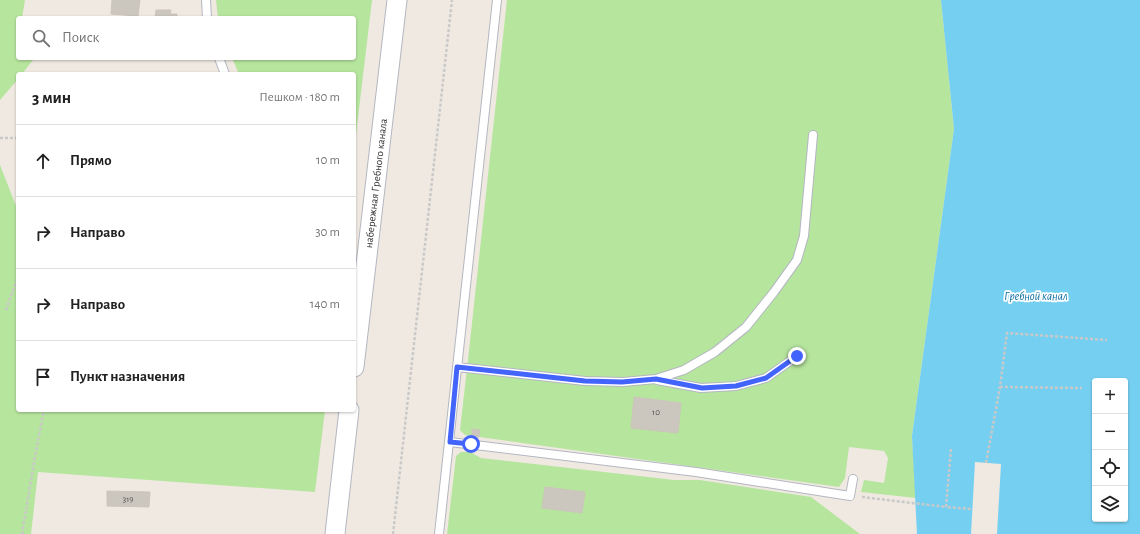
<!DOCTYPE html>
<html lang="ru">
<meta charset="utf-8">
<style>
:root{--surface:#fff;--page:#f2f2f2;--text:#222;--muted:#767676;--line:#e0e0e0}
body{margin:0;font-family:"Alegreya Sans",sans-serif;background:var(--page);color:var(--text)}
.controls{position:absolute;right:12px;bottom:12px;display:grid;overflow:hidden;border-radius:4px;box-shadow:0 1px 3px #0004}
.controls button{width:36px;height:36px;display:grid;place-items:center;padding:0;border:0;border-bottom:1px solid var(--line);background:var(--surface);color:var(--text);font:20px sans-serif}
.stop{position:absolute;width:12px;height:12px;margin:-9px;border:3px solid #4264fb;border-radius:50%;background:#fff}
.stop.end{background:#4264fb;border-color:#fff;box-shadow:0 1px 4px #0008}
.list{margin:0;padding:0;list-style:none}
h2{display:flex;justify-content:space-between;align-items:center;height:52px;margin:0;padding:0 16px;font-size:17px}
h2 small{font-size:13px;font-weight:400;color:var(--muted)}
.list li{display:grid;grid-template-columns:26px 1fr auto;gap:12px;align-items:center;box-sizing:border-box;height:72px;padding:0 16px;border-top:1px solid var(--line)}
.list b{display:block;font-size:15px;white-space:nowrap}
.list em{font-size:13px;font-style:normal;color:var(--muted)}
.icon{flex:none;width:22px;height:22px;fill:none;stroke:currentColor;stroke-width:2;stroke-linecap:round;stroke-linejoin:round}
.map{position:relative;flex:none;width:1140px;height:534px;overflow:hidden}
.search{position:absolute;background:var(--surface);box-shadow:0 1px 3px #0004;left:16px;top:16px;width:340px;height:44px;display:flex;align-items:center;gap:10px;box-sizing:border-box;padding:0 14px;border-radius:4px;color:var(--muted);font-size:15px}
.panel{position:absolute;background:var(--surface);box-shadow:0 1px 3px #0004;left:16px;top:72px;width:340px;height:340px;border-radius:4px}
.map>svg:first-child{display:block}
</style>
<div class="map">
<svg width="1140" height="534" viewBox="0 0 1140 534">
<rect width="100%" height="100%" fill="#efe9e1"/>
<!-- green -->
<path fill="#b6e59e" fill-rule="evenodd" d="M 0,0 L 25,0 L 22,18 L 18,18 L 18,58 L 33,58 L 33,60 L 22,74 L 18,74 L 18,79 L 0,100 Z
M 216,0 L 372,0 L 354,151 L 354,74 L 239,74 L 232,58 L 354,58 L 354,18 L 218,18 Z
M 507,0 L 941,0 L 954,129 L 912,436 L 916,498 L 861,492 L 864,480 L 884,483 L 888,458 L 884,451 L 849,447 L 845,478 L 839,487 L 472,436 L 465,435 L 460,430 L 468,360 ZM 635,397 L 681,403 L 678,433 Z
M 0,165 L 18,211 L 18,410 L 325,410 L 315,492 L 38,472 L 31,534 L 0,534 Z
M 461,452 L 470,452 L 481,458 L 674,480 L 700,480 L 811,497 L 860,534 L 447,534 L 456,456 Z"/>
<!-- water -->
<path fill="#75cff0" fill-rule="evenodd" d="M 941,0 L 1140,0 L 1140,534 L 917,534 L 912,436 L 954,129 ZM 1095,381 L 1125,381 L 1125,519 L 1095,519 Z"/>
<!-- pier -->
<path fill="#efe9e1" d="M 975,462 L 1001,464 L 997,534 L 971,534 Z"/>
<!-- building -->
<path fill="#cbc7bf" stroke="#cbc5ba" d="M 112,0 L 140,0 L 138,16 L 111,14 Z
M 156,10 L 171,10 L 170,14 L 177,14 L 177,18 L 155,18 Z
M 634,397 L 681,403 L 678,433 L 631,428 Z
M 472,429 L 480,430 L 479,437 L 472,436 Z
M 545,487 L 585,492 L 582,513 L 542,508 Z
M 107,491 L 150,492 L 149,507 L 107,506 Z"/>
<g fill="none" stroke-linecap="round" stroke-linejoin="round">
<defs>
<path id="service" d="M 206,0 L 207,18
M 219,58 L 225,74
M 457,367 L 585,381 L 623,382 L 656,379 L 684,370 L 715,352 L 746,327 L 774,292 L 797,260 L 804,236 L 813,135
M 657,380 L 701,388 L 736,386 L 766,378 L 797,356
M 450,442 L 696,472 L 850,496 L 853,479
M 439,534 L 497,0"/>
<g id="tertiary">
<path id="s1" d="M 354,367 L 397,0"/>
<path d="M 335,534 L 349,410"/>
</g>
</defs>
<!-- service casing -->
<use href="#service" stroke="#b4b7c1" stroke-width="10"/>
<!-- tertiary casing -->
<use href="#tertiary" stroke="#b4b7c1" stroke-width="21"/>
<!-- path -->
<path stroke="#c9c9c9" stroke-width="2.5" stroke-dasharray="3 2" stroke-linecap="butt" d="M 0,138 L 18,138
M 6,310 L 18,277
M 1000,387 L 1082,388
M 951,449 L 946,507 L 972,509
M 986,463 L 1000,387 L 1007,333 L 1107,340
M 862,497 L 946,507
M 22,534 L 35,456 L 44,410
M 393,534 L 452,0"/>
<!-- service -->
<use href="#service" stroke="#fff" stroke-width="8"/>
<!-- tertiary -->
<use href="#tertiary" stroke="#fff" stroke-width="19"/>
</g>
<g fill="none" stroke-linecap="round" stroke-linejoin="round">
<!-- route -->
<path stroke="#4264fb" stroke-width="5" d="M 471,444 L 450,442 L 457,367 L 585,381 L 622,382 L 656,379 L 702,388 L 736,386 L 766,378 L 797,356"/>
</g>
<g text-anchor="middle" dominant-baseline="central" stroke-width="3.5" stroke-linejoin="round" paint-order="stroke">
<!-- number labels -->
<g font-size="9" fill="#555452">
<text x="656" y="412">10</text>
<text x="128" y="499">319</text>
</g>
<!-- street labels -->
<g font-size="11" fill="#2e2e2e" stroke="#fff">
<text stroke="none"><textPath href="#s1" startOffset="185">набережная Гребного канала</textPath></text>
</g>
<!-- water labels -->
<g font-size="12" font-style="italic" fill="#0d6fa3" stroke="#fff">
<text x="1036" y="296">Гребной канал</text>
</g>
</g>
</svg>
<div class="controls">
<button>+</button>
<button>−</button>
<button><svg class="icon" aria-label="locate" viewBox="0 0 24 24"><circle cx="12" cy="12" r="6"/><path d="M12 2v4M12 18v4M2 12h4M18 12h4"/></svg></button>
<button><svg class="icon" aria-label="layers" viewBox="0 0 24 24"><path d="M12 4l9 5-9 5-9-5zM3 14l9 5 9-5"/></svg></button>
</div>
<div class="stop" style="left:471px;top:444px"></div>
<div class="stop end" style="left:797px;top:356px"></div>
<div class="search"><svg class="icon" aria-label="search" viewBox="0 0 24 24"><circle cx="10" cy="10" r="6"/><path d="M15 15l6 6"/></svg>Поиск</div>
<section class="panel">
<h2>3 мин<small>Пешком · 180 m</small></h2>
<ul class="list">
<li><svg class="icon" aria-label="ahead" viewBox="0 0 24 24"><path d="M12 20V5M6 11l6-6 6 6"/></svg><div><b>Прямо</b></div><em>10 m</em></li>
<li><svg class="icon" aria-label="right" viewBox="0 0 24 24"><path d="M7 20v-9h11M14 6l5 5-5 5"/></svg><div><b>Направо</b></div><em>30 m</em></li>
<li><svg class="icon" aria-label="right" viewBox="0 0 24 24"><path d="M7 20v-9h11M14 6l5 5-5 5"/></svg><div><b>Направо</b></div><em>140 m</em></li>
<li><svg class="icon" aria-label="arrive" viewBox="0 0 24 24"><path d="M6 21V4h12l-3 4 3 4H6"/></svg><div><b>Пункт назначения</b></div></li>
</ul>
</section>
</div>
